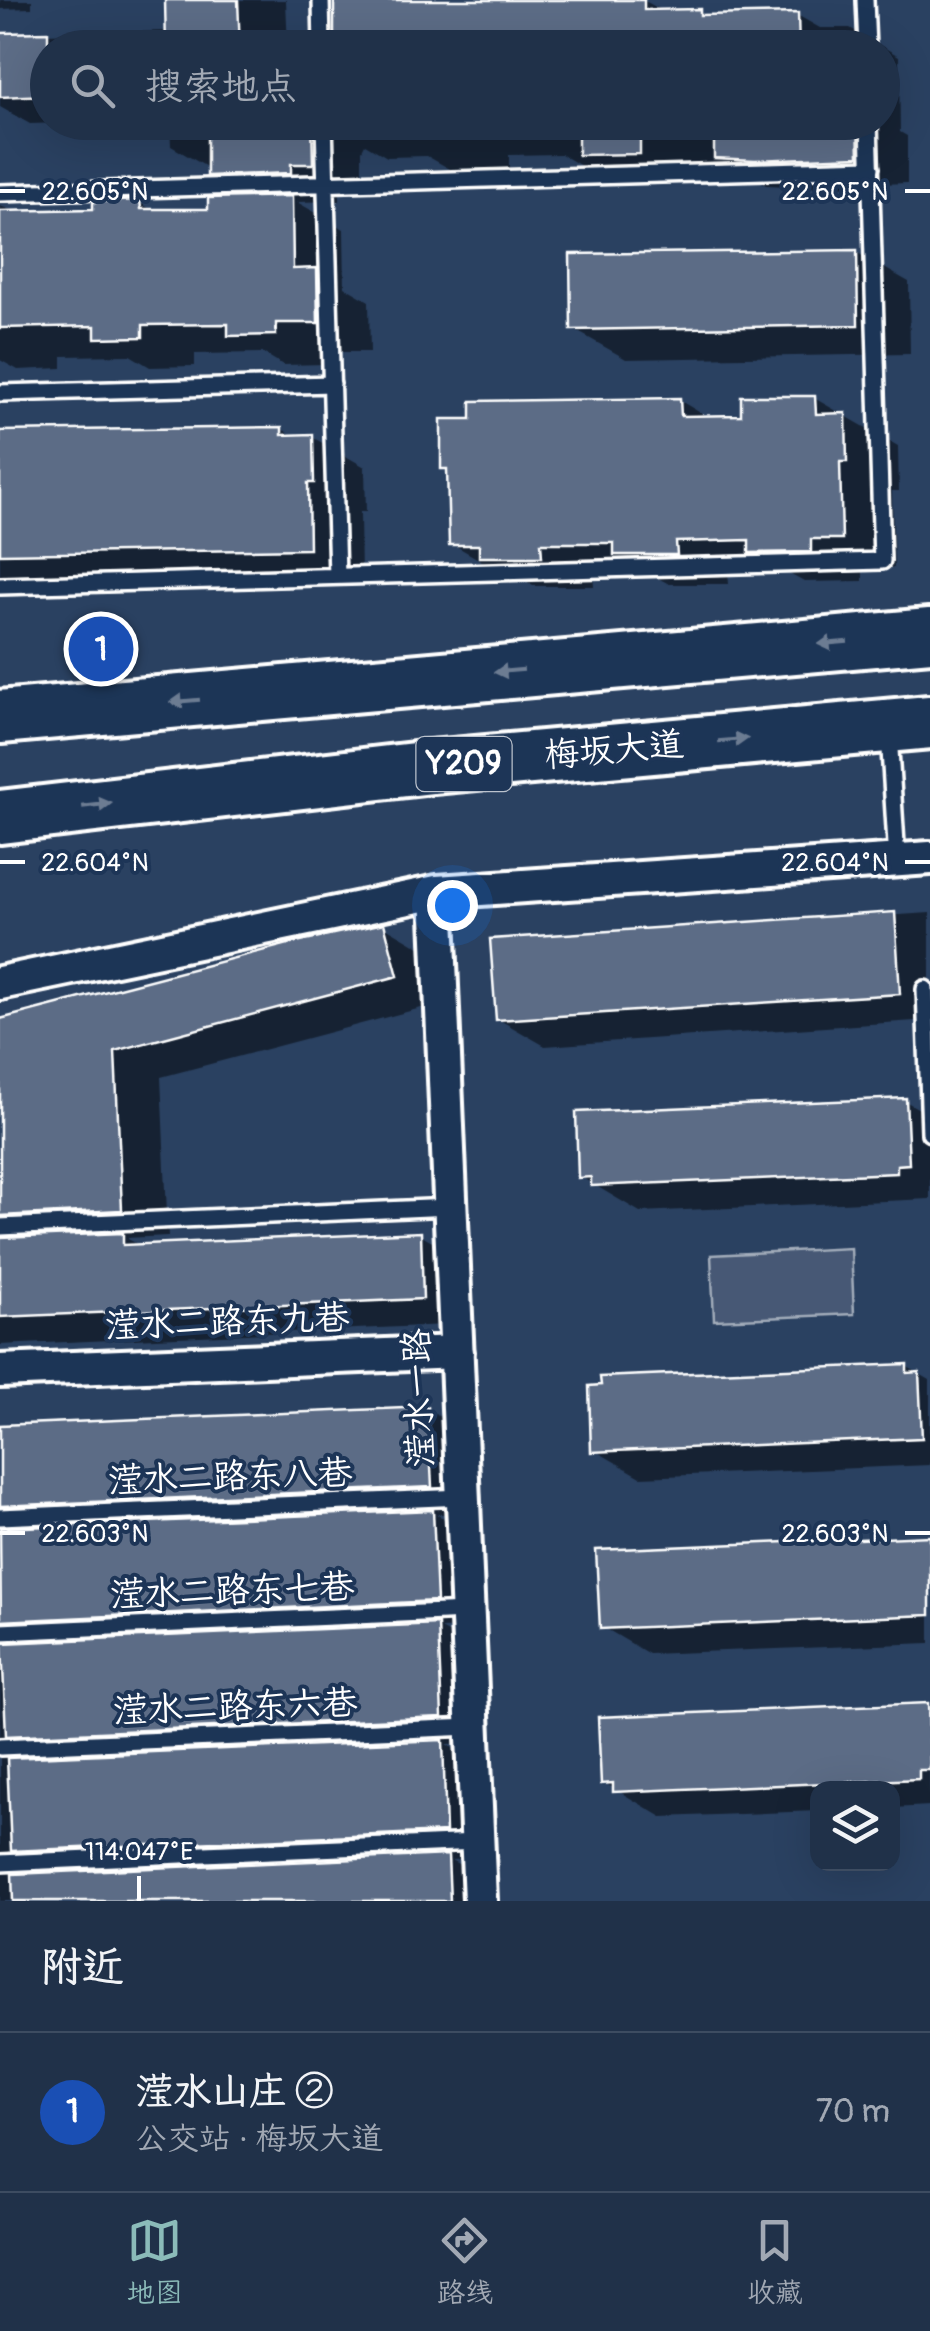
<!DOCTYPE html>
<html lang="zh">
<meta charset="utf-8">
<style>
:root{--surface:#203149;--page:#2d3d53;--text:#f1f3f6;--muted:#a2a9b4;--line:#3d4c61;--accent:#8bbbb9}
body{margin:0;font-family:Pangolin,"LXGW WenKai TC",sans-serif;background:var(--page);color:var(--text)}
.controls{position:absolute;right:30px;bottom:30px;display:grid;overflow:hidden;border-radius:20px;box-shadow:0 10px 40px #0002}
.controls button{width:90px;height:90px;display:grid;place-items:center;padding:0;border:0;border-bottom:2px solid var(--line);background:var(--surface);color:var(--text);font:50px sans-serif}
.you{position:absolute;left:452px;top:905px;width:35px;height:35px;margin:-25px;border:8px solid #fff;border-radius:50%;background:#1a73e8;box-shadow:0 0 0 15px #1a73e833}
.badge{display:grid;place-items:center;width:65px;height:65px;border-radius:50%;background:var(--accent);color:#fff;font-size:32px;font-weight:700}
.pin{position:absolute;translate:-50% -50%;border:5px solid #fff;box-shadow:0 2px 10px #0006}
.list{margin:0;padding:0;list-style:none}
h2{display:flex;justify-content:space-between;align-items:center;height:130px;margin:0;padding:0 40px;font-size:42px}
h2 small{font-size:32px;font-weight:400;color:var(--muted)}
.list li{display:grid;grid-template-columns:65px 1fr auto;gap:30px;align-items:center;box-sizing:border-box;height:160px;padding:0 40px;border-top:2px solid var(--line)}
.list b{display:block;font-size:38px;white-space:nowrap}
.list p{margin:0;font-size:32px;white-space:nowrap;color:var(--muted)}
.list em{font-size:32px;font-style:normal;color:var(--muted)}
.icon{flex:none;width:55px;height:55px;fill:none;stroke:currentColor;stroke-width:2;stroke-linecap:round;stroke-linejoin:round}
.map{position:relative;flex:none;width:930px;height:1901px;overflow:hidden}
.search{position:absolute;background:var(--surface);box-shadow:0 10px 40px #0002;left:30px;right:30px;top:30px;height:110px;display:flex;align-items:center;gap:25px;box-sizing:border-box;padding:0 35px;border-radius:55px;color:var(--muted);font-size:38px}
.sheet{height:290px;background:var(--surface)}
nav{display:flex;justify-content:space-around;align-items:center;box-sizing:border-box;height:140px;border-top:2px solid var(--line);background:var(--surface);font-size:28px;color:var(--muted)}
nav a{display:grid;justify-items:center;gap:5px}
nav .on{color:var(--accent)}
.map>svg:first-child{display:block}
</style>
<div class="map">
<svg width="930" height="1901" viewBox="0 0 930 1901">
<rect width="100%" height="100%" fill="#2a4161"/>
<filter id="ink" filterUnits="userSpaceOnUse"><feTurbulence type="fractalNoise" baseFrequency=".01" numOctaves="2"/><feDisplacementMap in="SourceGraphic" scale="20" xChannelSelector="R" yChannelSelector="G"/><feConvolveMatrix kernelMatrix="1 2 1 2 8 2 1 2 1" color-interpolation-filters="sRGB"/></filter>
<g filter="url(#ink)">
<!-- green -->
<path fill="#465975" stroke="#a2acba" stroke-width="2.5" d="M 851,1248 L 854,1314 L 714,1320 L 711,1255 Z"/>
<!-- shadow -->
<path fill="#0007" d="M 0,0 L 32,0 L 32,8 L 0,9 Z
M 167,0 L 286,0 L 288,48 L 48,48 L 48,122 L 97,122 L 30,124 L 0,107 L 0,35 L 168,31 Z
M 392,0 L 643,0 L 665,12 L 699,12 L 708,17 L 797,15 L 820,28 L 850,28 L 899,56 L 900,132 L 907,136 L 907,183 L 807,187 L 766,185 L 736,167 L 689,168 L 689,181 L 630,182 L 588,170 L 561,154 L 509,155 L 509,168 L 450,169 L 427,156 L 387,157 L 365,144 L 362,150 L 362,191 L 340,191 L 340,201 L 297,202 L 344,229 L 345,287 L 369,301 L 370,352 L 328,352 L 328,364 L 283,365 L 263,353 L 195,354 L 195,366 L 150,367 L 130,355 L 62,356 L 62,368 L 18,370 L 0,360 L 0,206 L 19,213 L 96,212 L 140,203 L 154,211 L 210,211 L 253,199 L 210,174 L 210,169 L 171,146 L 170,122 L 882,122 L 882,48 L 337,48 Z
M 856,252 L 909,282 L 910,354 L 626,359 L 573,329 Z
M 814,398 L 898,446 L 899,491 L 892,491 L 894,568 L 863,568 L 863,581 L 804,582 L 782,570 L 728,571 L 729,584 L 669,584 L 647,572 L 593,572 L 594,586 L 535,586 L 512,574 L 504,574 L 451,543 L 449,471 L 444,467 L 679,400 L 709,418 L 743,417 Z
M 282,429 L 295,437 L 312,437 L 365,467 L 366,512 L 360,512 L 361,578 L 0,584 L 0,434 Z
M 930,913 L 930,1020 L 545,1046 L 498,1019 L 493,941 Z
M 384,926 L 430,953 L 444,1002 L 161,1077 L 168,1236 L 126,1238 L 141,1246 L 420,1235 L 467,1262 L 469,1324 L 0,1345 L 0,1022 Z
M 905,1101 L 930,1115 L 930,1199 L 640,1212 L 581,1177 Z
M 906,1366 L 930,1380 L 930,1465 L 641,1477 L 594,1450 Z
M 428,1409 L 474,1436 L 478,1513 L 436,1514 L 479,1539 L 482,1627 L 441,1629 L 484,1653 L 487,1743 L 446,1744 L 489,1769 L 492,1858 L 451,1860 L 494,1884 L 494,1901 L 0,1901 L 0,1428 Z
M 930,1539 L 930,1643 L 649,1654 L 603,1627 Z
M 928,1706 L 930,1806 L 892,1808 L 892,1788 L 818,1788 L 818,1811 L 662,1817 L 603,1782 Z"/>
<!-- building -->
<path fill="#5b6c86" stroke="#fff" stroke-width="2.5" d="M 165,0 L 238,0 L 240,48 L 166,48 Z
M 334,0 L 644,0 L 644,10 L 700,9 L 700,15 L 798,13 L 799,48 L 334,48 Z
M 48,32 L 48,95 L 0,97 L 0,33 Z
M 207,122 L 312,122 L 313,164 L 291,164 L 291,173 L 207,176 Z
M 578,122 L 640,122 L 640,154 L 578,155 Z
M 714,122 L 858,122 L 859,156 L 755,160 L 714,158 Z
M 292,196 L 293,269 L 317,268 L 318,323 L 276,323 L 276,335 L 228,336 L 228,324 L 143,325 L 143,337 L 95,338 L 95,326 L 0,328 L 0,211 L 93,209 L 93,202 L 140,200 L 141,209 L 208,209 L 208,198 Z
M 857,250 L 858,325 L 571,330 L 570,254 Z
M 741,396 L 815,396 L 816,414 L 846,413 L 847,462 L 840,462 L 842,539 L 811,539 L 811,552 L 749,553 L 749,540 L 676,542 L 677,555 L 614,555 L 614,543 L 541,543 L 542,557 L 479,557 L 479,545 L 449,545 L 447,469 L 441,469 L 441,419 L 471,419 L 471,401 L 680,398 L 681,416 L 741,415 Z
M 282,427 L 282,435 L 313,434 L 314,483 L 308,483 L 309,549 L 0,554 L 0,431 Z
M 895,912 L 900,994 L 496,1020 L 490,939 Z
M 384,923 L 398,976 L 115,1051 L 122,1210 L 0,1216 L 0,1019 L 296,942 Z
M 906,1098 L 909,1164 L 897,1165 L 897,1173 L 591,1186 L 591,1177 L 578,1178 L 576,1112 Z
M 421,1232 L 423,1299 L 0,1317 L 0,1238 L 123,1233 L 123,1245 Z
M 907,1364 L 907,1373 L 919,1372 L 922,1438 L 591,1452 L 589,1386 L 601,1385 L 600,1377 Z
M 428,1407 L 432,1487 L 0,1506 L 0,1425 Z
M 433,1510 L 437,1601 L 1,1621 L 0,1528 Z
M 930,1536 L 930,1615 L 600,1629 L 596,1550 Z
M 438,1624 L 442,1717 L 6,1736 L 2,1643 Z
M 928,1703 L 930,1770 L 919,1770 L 919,1779 L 613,1792 L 613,1783 L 601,1784 L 598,1717 Z
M 443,1740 L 446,1832 L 11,1851 L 7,1758 Z
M 448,1855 L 450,1901 L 13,1901 L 12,1874 Z"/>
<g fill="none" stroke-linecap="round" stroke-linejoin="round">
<defs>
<path id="lane" d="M 321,0 L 322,48
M 865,0 L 867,48
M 324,122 L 337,576
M 0,193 L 871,168
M 0,393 L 332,384
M 0,586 L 882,561 L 869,122
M 889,734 L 897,860
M 925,989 L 930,1133
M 0,1227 L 451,1207
M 0,1517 L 463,1497
M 0,1632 L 467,1611
M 0,1747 L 472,1727
M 0,1863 L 477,1842"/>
<path id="street" d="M 437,892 L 480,1901
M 0,983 L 437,892 L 930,858
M 0,1371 L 457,1352"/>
<path id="primary" d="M 0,717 L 930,635
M 0,817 L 432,767 L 930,722"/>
</defs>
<!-- lane casing -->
<use href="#lane" stroke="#fff" stroke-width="22"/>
<!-- street casing -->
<use href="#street" stroke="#fff" stroke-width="40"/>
<!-- primary casing -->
<use href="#primary" stroke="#fff" stroke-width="60"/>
<!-- lane -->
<use href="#lane" stroke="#1d3557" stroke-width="15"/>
<!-- street -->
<use href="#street" stroke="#1d3557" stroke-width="32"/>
<!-- primary -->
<use href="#primary" stroke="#1d3557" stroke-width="52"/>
</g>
<!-- one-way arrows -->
<defs><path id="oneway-solid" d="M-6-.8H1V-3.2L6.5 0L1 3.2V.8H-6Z" transform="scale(2.5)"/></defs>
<g fill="#6c7c92">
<use href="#oneway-solid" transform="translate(833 643) rotate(175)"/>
<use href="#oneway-solid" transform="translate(509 671) rotate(175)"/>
<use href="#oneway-solid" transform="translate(185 701) rotate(175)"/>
<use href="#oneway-solid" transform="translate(733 740) rotate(-5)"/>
<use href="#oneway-solid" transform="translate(97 805) rotate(-7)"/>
</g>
</g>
<!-- ticks -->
<path fill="none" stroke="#fff" stroke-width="4" d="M 0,191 L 25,191M 905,191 L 930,191M 0,862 L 25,862M 905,862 L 930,862M 0,1533 L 25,1533M 905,1533 L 930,1533M 139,1876 L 139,1901"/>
<g text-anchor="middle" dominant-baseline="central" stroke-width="8" stroke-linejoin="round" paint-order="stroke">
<!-- shield labels -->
<rect fill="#1d3557" stroke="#bbc2cd" stroke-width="2.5" x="416.5" y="737" width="95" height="54" rx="8"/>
<g font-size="32" font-weight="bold" fill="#fff">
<text x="464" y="764">Y209</text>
</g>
<!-- street labels -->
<g font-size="35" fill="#fff" stroke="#1d3557">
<text transform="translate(614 750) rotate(-5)">梅坂大道</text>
<text transform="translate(227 1322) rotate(-2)">滢水二路东九巷</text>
<text transform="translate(419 1398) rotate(-92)">滢水一路</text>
<text transform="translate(230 1477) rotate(-2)">滢水二路东八巷</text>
<text transform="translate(232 1591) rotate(-2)">滢水二路东七巷</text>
<text transform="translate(235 1707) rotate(-2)">滢水二路东六巷</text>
</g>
</g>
<g font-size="25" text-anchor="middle" fill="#fff" stroke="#1d3557" stroke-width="8" stroke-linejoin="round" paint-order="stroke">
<text x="95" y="200">22.605°N</text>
<text x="835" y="200">22.605°N</text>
<text x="95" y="871">22.604°N</text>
<text x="835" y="871">22.604°N</text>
<text x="95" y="1542">22.603°N</text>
<text x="835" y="1542">22.603°N</text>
<text x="139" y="1860">114.047°E</text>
</g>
</svg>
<div class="controls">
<button><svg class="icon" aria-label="layers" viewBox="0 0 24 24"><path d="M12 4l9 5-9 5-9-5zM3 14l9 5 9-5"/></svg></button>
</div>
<div class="you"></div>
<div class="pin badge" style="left:101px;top:649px;background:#1a4fb4">1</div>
<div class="search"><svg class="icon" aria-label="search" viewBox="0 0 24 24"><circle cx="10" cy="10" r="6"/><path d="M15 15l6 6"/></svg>搜索地点</div>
</div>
<section class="sheet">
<h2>附近<small></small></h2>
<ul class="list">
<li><span class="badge" style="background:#1a4fb4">1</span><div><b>滢水山庄 ②</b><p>公交站 · 梅坂大道</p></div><em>70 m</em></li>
</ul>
</section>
<nav>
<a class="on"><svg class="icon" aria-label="map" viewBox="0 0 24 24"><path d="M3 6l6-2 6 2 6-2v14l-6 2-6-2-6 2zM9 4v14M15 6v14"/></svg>地图</a>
<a><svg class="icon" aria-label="directions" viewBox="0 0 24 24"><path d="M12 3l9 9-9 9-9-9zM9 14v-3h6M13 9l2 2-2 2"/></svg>路线</a>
<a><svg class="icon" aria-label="saved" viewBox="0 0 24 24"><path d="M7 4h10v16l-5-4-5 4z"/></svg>收藏</a>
</nav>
